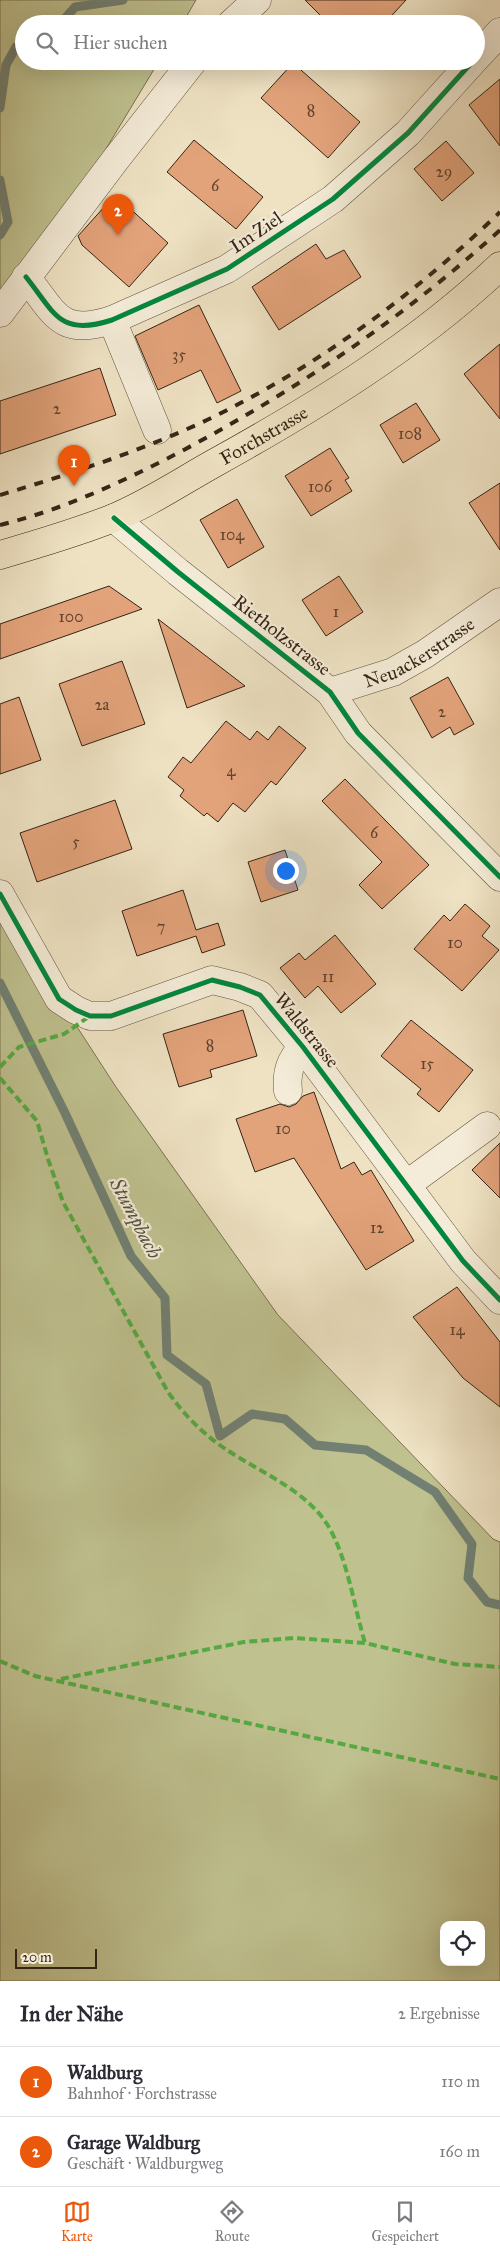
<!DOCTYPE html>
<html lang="de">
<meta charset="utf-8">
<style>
:root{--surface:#fff;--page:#f7f7f7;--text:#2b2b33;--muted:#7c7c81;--line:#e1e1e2;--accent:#ea580c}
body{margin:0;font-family:"IM FELL Great Primer",serif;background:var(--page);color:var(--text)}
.controls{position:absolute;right:15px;bottom:15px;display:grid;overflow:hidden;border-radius:10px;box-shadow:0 5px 20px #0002}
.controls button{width:45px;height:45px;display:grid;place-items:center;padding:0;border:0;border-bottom:1px solid var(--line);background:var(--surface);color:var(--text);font:25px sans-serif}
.scale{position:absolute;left:15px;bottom:12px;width:82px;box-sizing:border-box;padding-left:5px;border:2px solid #362415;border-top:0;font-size:14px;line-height:18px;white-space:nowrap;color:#362415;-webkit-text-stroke:4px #f4ecd8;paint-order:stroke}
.you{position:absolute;left:285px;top:870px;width:18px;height:18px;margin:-12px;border:4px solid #fff;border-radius:50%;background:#1a73e8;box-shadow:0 0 0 8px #1a73e833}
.badge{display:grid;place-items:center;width:32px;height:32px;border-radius:50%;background:var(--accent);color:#fff;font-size:16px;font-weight:700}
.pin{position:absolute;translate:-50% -41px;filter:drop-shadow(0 1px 2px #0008)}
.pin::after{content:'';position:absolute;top:26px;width:18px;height:15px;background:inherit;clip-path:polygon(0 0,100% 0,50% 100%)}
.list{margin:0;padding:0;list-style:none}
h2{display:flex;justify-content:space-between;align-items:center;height:65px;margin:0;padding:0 20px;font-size:21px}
h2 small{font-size:16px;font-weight:400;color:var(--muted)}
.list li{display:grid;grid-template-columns:32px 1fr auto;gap:15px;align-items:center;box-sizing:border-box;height:70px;padding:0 20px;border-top:1px solid var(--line)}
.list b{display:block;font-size:19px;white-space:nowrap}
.list p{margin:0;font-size:16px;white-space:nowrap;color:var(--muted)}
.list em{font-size:16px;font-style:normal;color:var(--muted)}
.icon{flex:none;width:28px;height:28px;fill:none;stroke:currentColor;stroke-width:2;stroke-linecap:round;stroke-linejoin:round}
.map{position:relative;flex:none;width:500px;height:1981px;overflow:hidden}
.search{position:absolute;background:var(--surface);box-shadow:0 5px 20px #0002;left:15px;right:15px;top:15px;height:55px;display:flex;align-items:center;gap:12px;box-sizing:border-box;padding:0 18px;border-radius:28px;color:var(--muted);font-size:19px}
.sheet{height:205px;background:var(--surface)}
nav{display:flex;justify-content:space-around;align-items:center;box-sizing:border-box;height:70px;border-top:1px solid var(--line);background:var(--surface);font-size:14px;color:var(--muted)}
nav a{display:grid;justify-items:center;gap:2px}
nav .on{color:var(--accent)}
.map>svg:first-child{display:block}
</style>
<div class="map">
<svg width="500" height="1981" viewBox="0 0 500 1981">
<rect width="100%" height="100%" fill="#eee2c3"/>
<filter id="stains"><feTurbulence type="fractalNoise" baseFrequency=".004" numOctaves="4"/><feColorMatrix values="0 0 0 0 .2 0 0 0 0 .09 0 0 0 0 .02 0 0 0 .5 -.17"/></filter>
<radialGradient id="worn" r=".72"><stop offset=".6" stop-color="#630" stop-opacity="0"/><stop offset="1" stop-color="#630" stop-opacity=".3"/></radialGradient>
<!-- green -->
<path fill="#bfc18f" stroke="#7a7252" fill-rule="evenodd" d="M 0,0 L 196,0 L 182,24 L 24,24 L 24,61 L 159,61 L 48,245 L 0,312 Z
M 0,894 L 59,999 L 116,1087 L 278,1315 L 493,1539 L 500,1542 L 500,1981 L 0,1981 ZM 444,1925 L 481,1925 L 481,1962 L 444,1962 Z"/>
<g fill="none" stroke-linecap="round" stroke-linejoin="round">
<!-- stream -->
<path stroke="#718073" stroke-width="9" d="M 60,24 L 75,7 L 123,0
M 0,108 L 6,65 L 16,47 L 24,48
M 0,180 L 8,222 L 0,235
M 0,983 L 65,1113 L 131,1256 L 165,1298 L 167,1355 L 206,1384 L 220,1436 L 252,1414 L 285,1419 L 315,1445 L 366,1450 L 435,1492 L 472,1544 L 468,1578 L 487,1602 L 500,1605"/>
</g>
<!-- building -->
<path fill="#e2a27a" stroke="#362415" d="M 305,0 L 406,0 L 384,24 L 329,24 Z
M 293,63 L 360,122 L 328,158 L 261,98 Z
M 500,79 L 500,146 L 469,105 Z
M 194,140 L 263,197 L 236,229 L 167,172 Z
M 446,141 L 474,173 L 442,201 L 414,169 Z
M 115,195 L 168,243 L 129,287 L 82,245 L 78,236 Z
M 316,244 L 326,259 L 344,250 L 361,277 L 279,330 L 252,287 Z
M 199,305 L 241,391 L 217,403 L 201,370 L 158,390 L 135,336 Z
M 500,344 L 500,419 L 464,374 Z
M 100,368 L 116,415 L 0,454 L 0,401 Z
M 416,403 L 440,440 L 403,463 L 380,425 Z
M 330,448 L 349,478 L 345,480 L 352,491 L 311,516 L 285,476 Z
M 500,483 L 500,550 L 469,503 Z
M 237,499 L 264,547 L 228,568 L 200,520 Z
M 339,576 L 363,612 L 326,636 L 302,600 Z
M 109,586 L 142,609 L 0,659 L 0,624 Z
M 158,619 L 245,686 L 187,708 Z
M 122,661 L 145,724 L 82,746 L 59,684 Z
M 448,677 L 474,724 L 454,735 L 450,727 L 432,738 L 410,698 Z
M 19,697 L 41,760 L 0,774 L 0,704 Z
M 226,721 L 250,740 L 257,731 L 268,740 L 279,726 L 306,748 L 276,785 L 271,781 L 245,812 L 233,803 L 218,822 L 207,813 L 204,816 L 180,796 L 184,790 L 168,777 L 183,757 L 191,763 Z
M 345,779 L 429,865 L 382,909 L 359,885 L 382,862 L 322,801 Z
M 115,800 L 132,849 L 37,882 L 20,833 Z
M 285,850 L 298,890 L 261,902 L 248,862 Z
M 183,890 L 196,930 L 218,923 L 225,945 L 202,953 L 196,936 L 137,956 L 122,911 Z
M 465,904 L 490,926 L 482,936 L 499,950 L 462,991 L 414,949 L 444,915 L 450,921 Z
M 335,935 L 376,984 L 341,1013 L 318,986 L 305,998 L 280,968 L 299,953 L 305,960 Z
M 243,1010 L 257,1056 L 210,1070 L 212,1077 L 179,1087 L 163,1034 Z
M 411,1020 L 473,1070 L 439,1112 L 417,1094 L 421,1089 L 381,1056 Z
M 314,1092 L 341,1169 L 354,1162 L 362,1175 L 371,1170 L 414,1241 L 366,1270 L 294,1158 L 255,1172 L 236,1119 L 280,1104 L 289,1107 L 296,1104 L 303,1096 Z
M 500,1143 L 500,1198 L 472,1170 Z
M 457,1287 L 500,1342 L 500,1407 L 463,1378 L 413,1317 Z"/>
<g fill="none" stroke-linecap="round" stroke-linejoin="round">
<defs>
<g id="minor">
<path d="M 231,24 L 257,0"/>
<path d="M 476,58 L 500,32"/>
<path d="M 26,277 C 55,313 59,337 112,320 L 227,269 L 333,199 L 408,133 L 473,61"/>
<path d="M 0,313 L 116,159 L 193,61"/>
<path d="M 112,320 L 157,430"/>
<path d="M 114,518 L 178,572 L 330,692 L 358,733 L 500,877"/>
<path id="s1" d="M 330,692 L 393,672 L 425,654 L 500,602"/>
<path d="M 0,894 L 59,999 L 76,1010 L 90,1016 L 111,1016 L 212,980 L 240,987 L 260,995 L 303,1047 L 463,1261 L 500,1300"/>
<path d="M 288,1091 C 286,1073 290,1060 303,1047"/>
<path d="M 406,1185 L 487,1126"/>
</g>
<g id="major">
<path id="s2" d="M 0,555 C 38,544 75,533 111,519 C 146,505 179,483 211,465 C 312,409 416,346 500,266"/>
</g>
</defs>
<!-- minor casing -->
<use href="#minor" stroke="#645440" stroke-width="29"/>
<!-- major casing -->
<use href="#major" stroke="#362415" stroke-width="29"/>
<!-- minor -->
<use href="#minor" stroke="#f4ecd8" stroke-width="28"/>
<!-- major -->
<use href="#major" stroke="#eee2c3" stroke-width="28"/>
<!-- rail -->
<path stroke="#362415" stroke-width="4" stroke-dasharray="9 9" stroke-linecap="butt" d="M 0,495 C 70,474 141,451 207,420 C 315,368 414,295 500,212
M 0,525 C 62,510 122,482 178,453 C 295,391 402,319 500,230"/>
<!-- quiet -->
<path stroke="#55aa42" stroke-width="4" stroke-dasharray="8 4" stroke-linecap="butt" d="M 0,1067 L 19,1047 L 64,1034 L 90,1016
M 0,1078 L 37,1121 L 48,1159 L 63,1202 L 168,1392 C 184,1415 204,1435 227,1450 C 260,1472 305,1490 327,1524 C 347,1556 354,1606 365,1643
M 0,1661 L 35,1676 L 500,1779
M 61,1679 L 244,1642 L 294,1638 L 365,1643 L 455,1664 L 500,1667"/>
<defs>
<path id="cycleway" d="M 26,277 C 55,313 59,337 112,320 L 227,269 L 333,199 L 408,133 L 473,61
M 114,518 L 178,572 L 330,692 L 358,733 L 500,877
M 0,894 L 59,999 L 76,1010 L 90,1016 L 111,1016 L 212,980 L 240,987 L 260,995 L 303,1047 L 463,1261 L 500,1300"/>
</defs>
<!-- cycleway casing -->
<use href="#cycleway" stroke="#f4ecd8" stroke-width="8"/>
<!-- cycleway -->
<use href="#cycleway" stroke="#00873e" stroke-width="5"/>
</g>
<g text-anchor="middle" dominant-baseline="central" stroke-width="4.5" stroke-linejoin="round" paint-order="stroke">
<!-- number labels -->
<g font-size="16" fill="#61442e">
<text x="311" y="110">8</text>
<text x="444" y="171">29</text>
<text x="215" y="185">6</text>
<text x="179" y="354">35</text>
<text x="57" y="408">2</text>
<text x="410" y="433">108</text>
<text x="320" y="486">106</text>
<text x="232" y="534">104</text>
<text x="336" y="611">1</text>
<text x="71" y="616">100</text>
<text x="102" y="704">2a</text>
<text x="442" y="711">2</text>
<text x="231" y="770">4</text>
<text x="374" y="832">6</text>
<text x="76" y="841">5</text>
<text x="161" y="926">7</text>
<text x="455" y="942">10</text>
<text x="328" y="976">11</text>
<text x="210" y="1045">8</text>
<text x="427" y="1063">15</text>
<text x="283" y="1128">10</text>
<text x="377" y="1227">12</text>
<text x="457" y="1329">14</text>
</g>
<!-- street labels -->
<g font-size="19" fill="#362415" stroke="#f4ecd8">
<text transform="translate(256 232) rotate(-34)">Im Ziel</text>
<text stroke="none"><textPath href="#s2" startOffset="291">Forchstrasse</textPath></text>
<text transform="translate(282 635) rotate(38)">Rietholzstrasse</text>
<text stroke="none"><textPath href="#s1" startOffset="98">Neuackerstrasse</textPath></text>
<text transform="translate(307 1030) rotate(51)">Waldstrasse</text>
</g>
<!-- water labels -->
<g font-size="20" font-style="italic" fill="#545244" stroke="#f4ecd8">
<text transform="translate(136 1218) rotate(62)">Stumpbach</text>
</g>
</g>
<rect width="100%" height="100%" filter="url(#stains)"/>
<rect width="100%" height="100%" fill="url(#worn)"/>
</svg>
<div class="controls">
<button><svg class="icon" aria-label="locate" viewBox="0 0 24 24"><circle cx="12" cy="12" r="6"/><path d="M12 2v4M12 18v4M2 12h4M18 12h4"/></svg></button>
</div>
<div class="scale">20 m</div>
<div class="you"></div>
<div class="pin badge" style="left:74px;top:486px">1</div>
<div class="pin badge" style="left:118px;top:235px">2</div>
<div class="search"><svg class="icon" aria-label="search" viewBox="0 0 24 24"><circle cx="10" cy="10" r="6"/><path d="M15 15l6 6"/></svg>Hier suchen</div>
</div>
<section class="sheet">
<h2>In der Nähe<small>2 Ergebnisse</small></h2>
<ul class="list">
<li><span class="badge">1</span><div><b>Waldburg</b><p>Bahnhof · Forchstrasse</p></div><em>110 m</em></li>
<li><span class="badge">2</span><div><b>Garage Waldburg</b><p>Geschäft · Waldburgweg</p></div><em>160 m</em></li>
</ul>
</section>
<nav>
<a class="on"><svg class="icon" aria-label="map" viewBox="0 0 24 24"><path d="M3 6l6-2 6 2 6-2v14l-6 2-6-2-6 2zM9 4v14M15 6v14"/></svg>Karte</a>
<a><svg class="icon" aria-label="directions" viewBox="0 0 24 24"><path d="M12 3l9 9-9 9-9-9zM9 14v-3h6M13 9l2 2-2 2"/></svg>Route</a>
<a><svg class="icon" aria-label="saved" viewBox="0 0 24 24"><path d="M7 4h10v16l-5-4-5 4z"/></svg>Gespeichert</a>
</nav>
